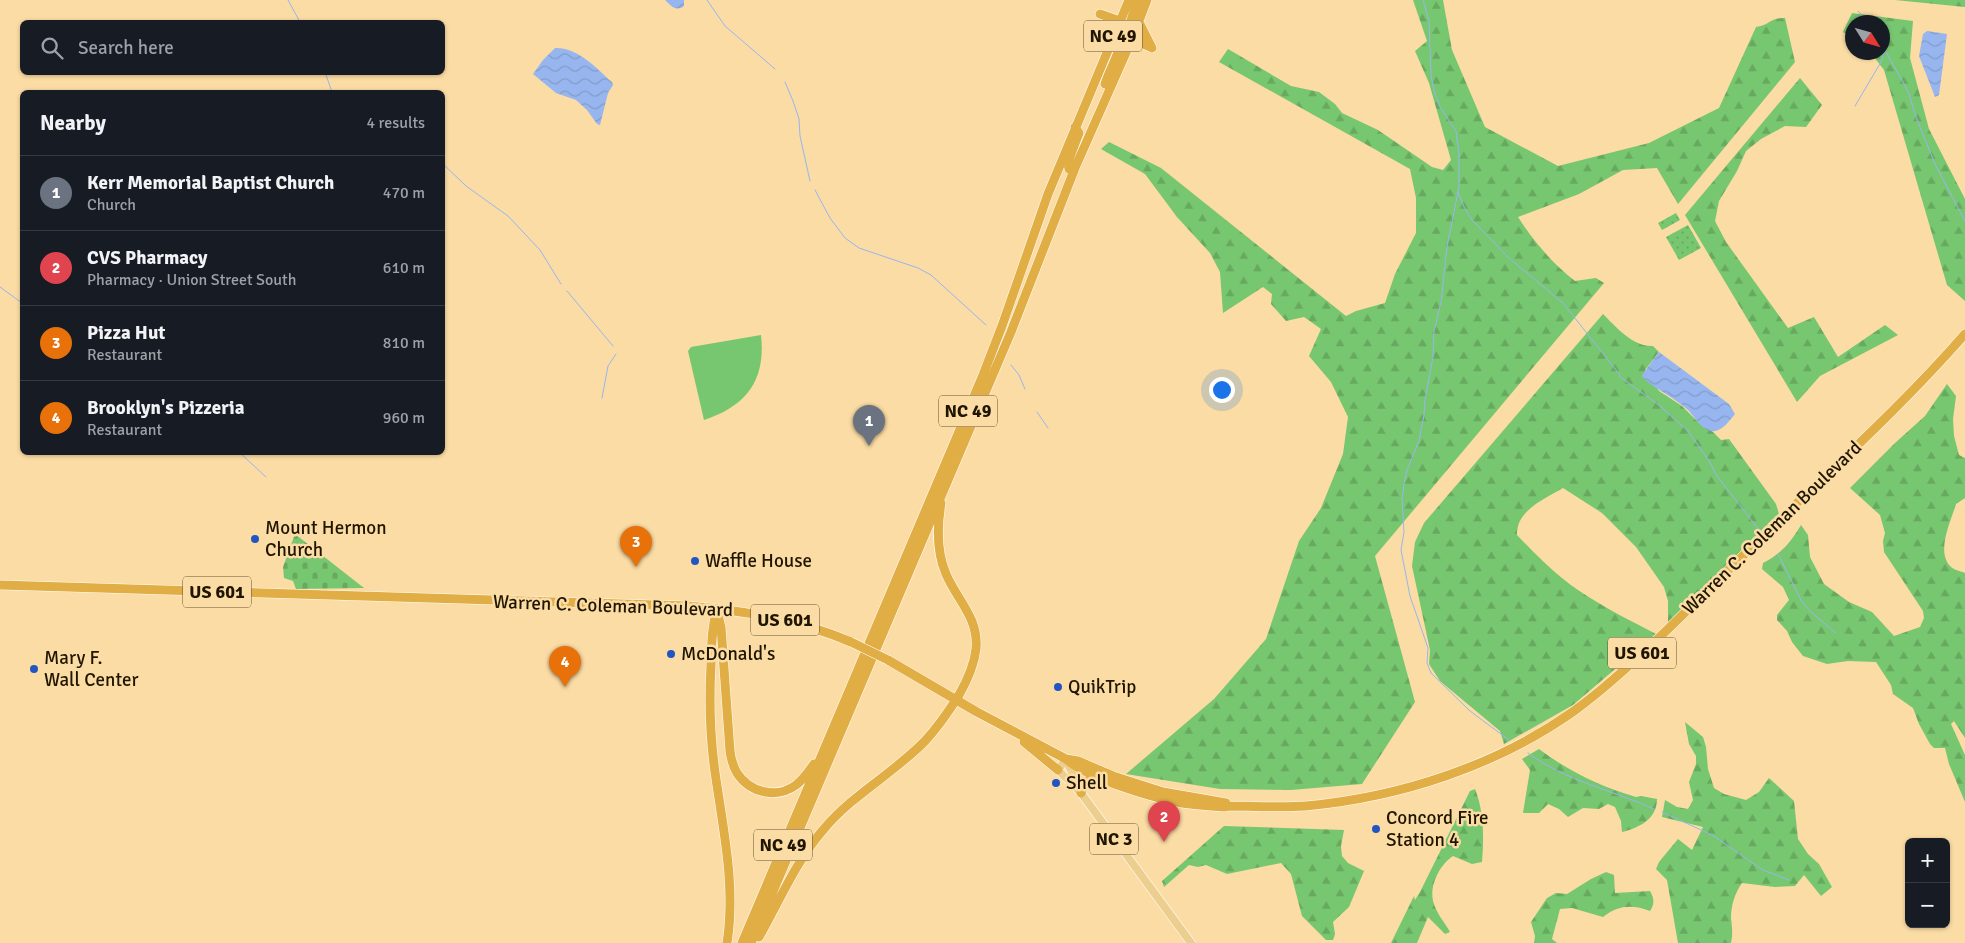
<!DOCTYPE html>
<meta charset="utf-8">
<style>
:root{--surface:#171b24;--page:#242831;--text:#f1f3f6;--muted:#9ea1a6;--line:#363941;--accent:#1a73e8}
body{margin:0;font-family:Signika,sans-serif;background:var(--page);color:var(--text)}
.controls{position:absolute;right:15px;bottom:15px;display:grid;overflow:hidden;border-radius:8px;box-shadow:0 1px 4px #0004}
.controls button{width:45px;height:45px;display:grid;place-items:center;padding:0;border:0;border-bottom:1px solid var(--line);background:var(--surface);color:var(--text);font:25px sans-serif}
.compass{position:absolute;left:1845px;top:15px;width:45px;height:45px;border-radius:50%;background:var(--surface);box-shadow:0 1px 4px #0004;rotate:127deg}
.you{position:absolute;left:1221px;top:389px;width:18px;height:18px;margin:-12px;border:4px solid #fff;border-radius:50%;background:#1a73e8;box-shadow:0 0 0 8px #1a73e833}
.badge{display:grid;place-items:center;width:32px;height:32px;border-radius:50%;background:var(--accent);color:#fff;font-size:16px;font-weight:700}
.pin{position:absolute;translate:-50% -41px;filter:drop-shadow(0 1px 2px #0008)}
.pin::after{content:'';position:absolute;top:26px;width:18px;height:15px;background:inherit;clip-path:polygon(0 0,100% 0,50% 100%)}
.list{margin:0;padding:0;list-style:none}
h2{display:flex;justify-content:space-between;align-items:center;height:65px;margin:0;padding:0 20px;font-size:21px}
h2 small{font-size:16px;font-weight:400;color:var(--muted)}
.list li{display:grid;grid-template-columns:32px 1fr auto;gap:15px;align-items:center;box-sizing:border-box;height:75px;padding:0 20px;border-top:1px solid var(--line)}
.list b{display:block;font-size:19px;white-space:nowrap}
.list p{margin:0;font-size:16px;white-space:nowrap;color:var(--muted)}
.list em{font-size:16px;font-style:normal;color:var(--muted)}
.icon{flex:none;width:28px;height:28px;fill:none;stroke:currentColor;stroke-width:2;stroke-linecap:round;stroke-linejoin:round}
.map{position:relative;flex:none;width:1965px;height:943px;overflow:hidden}
.search{position:absolute;background:var(--surface);box-shadow:0 1px 4px #0004;left:20px;top:20px;width:425px;height:55px;display:flex;align-items:center;gap:12px;box-sizing:border-box;padding:0 18px;border-radius:8px;color:var(--muted);font-size:19px}
.panel{position:absolute;background:var(--surface);box-shadow:0 1px 4px #0004;left:20px;top:90px;width:425px;height:365px;border-radius:8px}
.map>svg:first-child{display:block}
</style>
<div class="map">
<svg width="1965" height="943" viewBox="0 0 1965 943">
<defs>
<pattern id="forest-firs" width="22" height="20" patternUnits="userSpaceOnUse" patternTransform="scale(1.25)"><rect width="22" height="20" fill="#77c670"/><path d="M5 1l3.5 6h-7zM16 11l3.5 6h-7z" fill="#67a95f"/></pattern>
<pattern id="cemetery-stones" width="16" height="16" patternUnits="userSpaceOnUse" patternTransform="scale(1.25)"><rect width="16" height="16" fill="#77c670"/><path d="M2 7V4a2 2 0 0 1 4 0v3zM10 15v-3a2 2 0 0 1 4 0v3z" fill="#67a95f"/></pattern>
<pattern id="park-dots" width="8" height="8" patternUnits="userSpaceOnUse" patternTransform="scale(1.25)"><rect width="8" height="8" fill="#77c670"/><path d="M2 2h.1M6 6h.1" fill="none" stroke="#67a95f" stroke-width="1.8" stroke-linecap="round"/></pattern>
<pattern id="water-waves" width="16" height="10" patternUnits="userSpaceOnUse" patternTransform="scale(1.25)"><rect width="16" height="10" fill="#97b6ef"/><path d="M0 5q4-4 8 0t8 0" fill="none" stroke="#829ccb"/></pattern>
</defs>
<rect width="100%" height="100%" fill="#fbdca4"/>
<!-- grass -->
<path fill="#77c670" d="M 761,335 C 766,381 746,406 704,420 L 688,351 L 691,347 Z"/>
<!-- forest -->
<path fill="url(#forest-firs)" d="M 1413,0 L 1443,0 L 1452,50 L 1485,127 L 1558,166 L 1649,143 L 1719,108 L 1756,27 C 1769,26 1771,17 1785,18 L 1795,62 L 1678,204 L 1657,168 L 1623,170 L 1579,194 L 1518,217 C 1534,242 1552,263 1575,281 L 1596,278 L 1604,283 L 1375,556 L 1415,702 L 1362,784 L 1291,790 L 1220,789 L 1126,774 L 1214,699 L 1266,639 L 1299,541 L 1321,508 L 1343,454 L 1348,417 L 1331,382 L 1309,356 L 1321,329 L 1304,317 L 1286,321 L 1271,304 L 1272,294 L 1263,287 L 1223,313 L 1220,272 L 1210,253 L 1177,217 L 1145,174 L 1101,149 L 1109,142 L 1161,168 L 1346,316 L 1356,311 L 1385,303 L 1395,274 L 1416,233 L 1416,198 L 1410,169 L 1219,62 L 1228,49 L 1291,86 L 1319,92 L 1335,104 L 1342,113 L 1378,130 L 1432,167 L 1443,170 L 1451,160 L 1429,83 L 1415,51 L 1427,41 Z
M 1895,0 L 1965,0 L 1965,7 Z
M 1852,13 L 1913,21 L 1910,58 L 1929,129 L 1965,199 L 1965,301 L 1947,285 L 1884,70 L 1871,53 L 1882,52 L 1882,22 L 1852,22 L 1852,38 L 1843,32 Z
M 1800,78 L 1822,105 L 1806,127 L 1785,126 L 1761,139 L 1746,151 L 1737,171 L 1719,201 L 1715,221 L 1726,242 L 1788,328 L 1814,317 L 1838,357 L 1885,325 L 1898,335 L 1820,376 L 1797,402 L 1685,215 Z
M 1603,314 C 1616,327 1633,347 1653,346 L 1659,352 L 1645,370 L 1659,391 L 1682,406 L 1698,422 L 1713,432 L 1721,440 L 1729,439 L 1776,504 L 1779,514 L 1668,622 L 1668,601 L 1664,587 L 1636,547 L 1602,513 L 1563,488 C 1545,499 1516,510 1517,535 C 1532,551 1559,578 1578,590 C 1603,607 1629,620 1656,634 L 1573,705 L 1504,744 L 1500,731 L 1440,681 L 1429,664 L 1430,650 L 1412,566 L 1415,542 L 1424,523 Z
M 1947,384 L 1956,396 L 1953,419 L 1954,436 L 1959,455 L 1965,458 L 1965,498 L 1956,504 C 1951,521 1936,551 1950,566 C 1953,570 1961,571 1965,573 L 1965,738 L 1954,721 L 1951,724 L 1965,755 L 1965,802 L 1949,764 L 1945,748 L 1934,748 L 1930,744 L 1919,724 L 1913,708 L 1893,694 L 1891,685 L 1876,662 L 1848,661 L 1827,664 L 1803,656 L 1792,642 L 1787,631 L 1777,620 L 1777,615 L 1789,600 L 1783,587 L 1762,569 L 1763,563 C 1781,554 1791,542 1801,525 L 1808,535 L 1810,557 L 1824,584 L 1849,602 L 1872,612 L 1894,636 L 1920,627 L 1924,618 L 1923,611 L 1884,552 L 1883,541 L 1885,533 L 1880,515 L 1850,488 L 1895,443 L 1925,416 Z
M 1685,722 L 1703,737 L 1706,747 L 1708,769 L 1714,788 L 1724,794 L 1746,800 L 1759,792 L 1769,778 L 1794,801 L 1798,839 L 1808,854 L 1819,864 L 1832,887 L 1821,896 L 1804,875 L 1795,886 L 1775,887 L 1742,883 C 1735,893 1731,905 1731,918 C 1732,927 1733,934 1731,943 L 1678,943 L 1667,880 L 1656,869 L 1659,862 L 1678,839 L 1692,850 L 1703,827 L 1662,817 L 1665,800 L 1677,807 L 1688,809 L 1693,800 L 1689,782 L 1696,764 L 1696,756 L 1689,744 Z
M 1539,749 C 1568,771 1601,787 1636,797 L 1641,796 L 1657,799 C 1657,819 1639,828 1622,832 L 1621,821 L 1615,807 L 1608,804 L 1599,809 L 1583,808 L 1568,817 L 1559,809 L 1548,804 L 1539,813 L 1523,813 L 1530,770 L 1522,759 Z
M 1475,789 C 1484,811 1484,838 1482,862 L 1472,864 L 1453,856 C 1439,865 1428,888 1434,904 C 1437,914 1445,923 1450,932 L 1445,934 L 1428,917 L 1417,943 L 1391,943 L 1414,896 L 1415,900 L 1420,892 L 1470,791 Z
M 1224,826 L 1344,830 L 1341,846 L 1342,856 L 1348,863 L 1364,871 L 1349,907 L 1333,922 L 1335,934 L 1333,940 L 1326,940 L 1302,916 L 1291,874 L 1281,863 L 1227,874 L 1206,865 L 1198,867 L 1189,865 L 1164,887 L 1162,881 Z
M 1606,872 L 1614,875 L 1615,893 L 1650,891 C 1654,898 1655,903 1650,911 C 1633,904 1617,905 1603,917 L 1572,908 L 1560,909 L 1552,939 L 1557,943 L 1534,943 L 1535,936 L 1531,922 L 1547,898 L 1556,893 L 1567,894 L 1591,879 Z"/>
<!-- cemetery -->
<path fill="url(#cemetery-stones)" d="M 295,534 L 364,588 L 296,589 L 293,581 L 284,578 L 283,567 Z"/>
<!-- park -->
<path fill="url(#park-dots)" d="M 1676,213 L 1680,220 L 1662,230 L 1658,223 Z
M 1688,225 L 1701,248 L 1679,260 L 1666,237 Z"/>
<!-- water -->
<path fill="url(#water-waves)" d="M 665,0 L 684,0 L 684,6 C 676,12 671,6 665,0 Z
M 1927,31 L 1947,34 L 1939,95 L 1935,97 L 1919,56 L 1923,34 Z
M 555,48 C 578,47 596,68 612,82 L 613,85 L 608,93 L 600,125 L 597,124 L 587,110 L 576,100 L 556,93 L 533,74 L 543,60 Z
M 1659,352 L 1729,404 L 1735,414 C 1730,420 1723,430 1715,431 C 1703,433 1695,417 1688,410 C 1675,398 1657,390 1643,378 L 1642,375 Z"/>
<g fill="none" stroke-linecap="round" stroke-linejoin="round">
<!-- stream -->
<path stroke="#97b6ef" stroke-width="1" d="M 288,0 L 300,22
M 707,0 L 725,26 L 775,69
M 1423,0 L 1429,21 L 1431,75 L 1434,90 L 1440,107 L 1456,131 L 1459,155 L 1459,187 L 1447,247 L 1441,302 L 1434,331 L 1433,357 L 1425,400 L 1424,415 L 1419,441 L 1407,470 L 1404,484 L 1402,499 L 1404,532 L 1401,550 L 1410,596 L 1428,648 L 1427,663 L 1431,673 L 1470,711 L 1509,740
M 1858,11 L 1868,22
M 1882,45 L 1908,91 L 1916,117 L 1935,164 L 1965,221
M 325,72 L 332,92
M 785,82 L 793,101 L 799,119 L 800,136 L 810,181
M 1855,106 L 1881,62 L 1885,50
M 442,163 L 466,186 L 508,216 L 540,250 L 561,284
M 815,190 L 830,218 L 845,238 L 859,248 L 918,268 L 931,275 L 986,325
M 1458,192 L 1464,207 L 1472,220 L 1509,258 L 1563,303 L 1620,375 L 1619,376 L 1660,406 L 1688,431 L 1709,461 L 1717,476 L 1759,530
M 0,287 L 22,303
M 567,291 L 613,346
M 1011,365 L 1019,375 L 1025,389
M 602,398 L 608,366 L 616,354
M 1037,412 L 1048,428
M 239,452 L 266,477
M 1778,554 L 1802,602 L 1812,613 L 1836,633
M 1528,753 C 1566,781 1612,790 1654,809
M 1662,812 L 1712,835 L 1763,870 L 1789,880"/>
<defs>
<path id="major" d="M 1066,759 L 1058,770 L 1081,793 L 1191,943
M 1066,759 L 1081,793"/>
<path id="highway" d="M 1138,0 L 1130,23 L 1132,39 L 1152,48
M 1100,14 L 1120,21 C 1125,49 1113,60 1105,84
M 1138,20 L 1152,48
M 1074,171 L 1069,169 L 1068,162 L 1079,133 L 1075,127
M 0,585 L 688,606 C 746,611 797,619 851,642
M 717,608 C 712,627 711,645 711,665 C 709,701 710,736 715,772 C 723,829 736,886 727,943
M 717,611 L 721,627 L 730,751 C 731,759 733,766 737,773 C 750,793 777,799 796,785 C 804,779 809,771 814,764
M 888,660 L 977,712 L 1066,759 C 1090,779 1150,797 1182,803 C 1196,805 1210,806 1224,807 L 1229,806 C 1254,806 1280,808 1306,806 C 1401,797 1496,766 1574,711 C 1607,687 1638,658 1667,630 C 1701,597 1735,564 1768,531 C 1835,466 1904,404 1965,334
M 1024,742 L 1058,770
M 1066,759 L 1078,761 L 1113,776 L 1163,792 L 1226,803
M 1081,793 C 1084,783 1088,778 1099,777
M 759,937 C 779,902 796,861 823,830 C 853,794 893,774 925,741 C 938,727 949,711 959,695 C 967,681 974,666 976,649 C 979,618 957,600 946,574 C 936,551 937,527 941,503
M 742,943 L 983,375 L 1002,326 L 1048,194 L 1129,0
M 751,943 L 1011,332 L 1075,168 L 1132,39 L 1147,0"/>
</defs>
<!-- major casing -->
<use href="#major" stroke="#fff" stroke-width="9"/>
<!-- highway casing -->
<use href="#highway" stroke="#fff" stroke-width="10"/>
<!-- major -->
<use href="#major" stroke="#ecce8f" stroke-width="8"/>
<!-- highway -->
<use href="#highway" stroke="#e0ae45" stroke-width="9"/>
<defs>
<path id="highway-bridge" d="M 851,642 L 888,660"/>
</defs>
<!-- highway-bridge casing -->
<use href="#highway-bridge" stroke="#fff" stroke-width="10" stroke-linecap="butt"/>
<!-- highway-bridge -->
<use href="#highway-bridge" stroke="#e0ae45" stroke-width="9"/>
</g>
<!-- markers -->
<g fill="#2055c2" stroke="#fbdca4" stroke-width="2">
<circle cx="255" cy="539" r="5"/>
<circle cx="695" cy="561" r="5"/>
<circle cx="671" cy="654" r="5"/>
<circle cx="34" cy="669" r="5"/>
<circle cx="1058" cy="687" r="5"/>
<circle cx="1056" cy="783" r="5"/>
<circle cx="1376" cy="829" r="5"/>
</g>
<g text-anchor="middle" dominant-baseline="central" stroke-width="5" stroke-linejoin="round" paint-order="stroke">
<!-- shield labels -->
<g fill="#fbdca4" stroke="#625132" stroke-width="1">
<rect x="1084" y="20.5" width="58" height="31" rx="4"/>
<rect x="939" y="395.5" width="58" height="31" rx="4"/>
<rect x="183" y="576.5" width="68" height="31" rx="4"/>
<rect x="751" y="604.5" width="68" height="31" rx="4"/>
<rect x="1608" y="637.5" width="68" height="31" rx="4"/>
<rect x="1090" y="823.5" width="48" height="31" rx="4"/>
<rect x="754" y="829.5" width="58" height="31" rx="4"/>
</g>
<g font-size="18" font-weight="bold" fill="#201501">
<text x="1113" y="36">NC 49</text>
<text x="968" y="411">NC 49</text>
<text x="217" y="592">US 601</text>
<text x="785" y="620">US 601</text>
<text x="1642" y="653">US 601</text>
<text x="1114" y="839">NC 3</text>
<text x="783" y="845">NC 49</text>
</g>
<!-- poi labels -->
<g font-size="19" fill="#201501" stroke="#fbdca4" text-anchor="start">
<text x="265" y="528">Mount Hermon<tspan x="265" dy="22">Church</tspan></text>
<text x="705" y="561">Waffle House</text>
<text x="681" y="654">McDonald's</text>
<text x="44" y="658">Mary F.<tspan x="44" dy="22">Wall Center</tspan></text>
<text x="1068" y="687">QuikTrip</text>
<text x="1066" y="783">Shell</text>
<text x="1386" y="818">Concord Fire<tspan x="1386" dy="22">Station 4</tspan></text>
</g>
<!-- street labels -->
<g font-size="19" fill="#201501" stroke="#fbdca4">
<text transform="translate(1772 528) rotate(-44)">Warren C. Coleman Boulevard</text>
<text transform="translate(613 606) rotate(2)">Warren C. Coleman Boulevard</text>
</g>
</g>
</svg>
<div class="controls">
<button>+</button>
<button>−</button>
</div>
<svg class="compass" viewBox="-18 -18 36 36"><path d="M0-13l5 13h-10z" fill="#e53935"/><path d="M0 13l5-13h-10z" fill="#9ea1a6"/></svg>
<div class="you"></div>
<div class="pin badge" style="left:869px;top:446px;background:#6b7280">1</div>
<div class="pin badge" style="left:1164px;top:842px;background:#e0444e">2</div>
<div class="pin badge" style="left:636px;top:567px;background:#e8710a">3</div>
<div class="pin badge" style="left:565px;top:687px;background:#e8710a">4</div>
<div class="search"><svg class="icon" aria-label="search" viewBox="0 0 24 24"><circle cx="10" cy="10" r="6"/><path d="M15 15l6 6"/></svg>Search here</div>
<section class="panel">
<h2>Nearby<small>4 results</small></h2>
<ul class="list">
<li><span class="badge" style="background:#6b7280">1</span><div><b>Kerr Memorial Baptist Church</b><p>Church</p></div><em>470 m</em></li>
<li><span class="badge" style="background:#e0444e">2</span><div><b>CVS Pharmacy</b><p>Pharmacy · Union Street South</p></div><em>610 m</em></li>
<li><span class="badge" style="background:#e8710a">3</span><div><b>Pizza Hut</b><p>Restaurant</p></div><em>810 m</em></li>
<li><span class="badge" style="background:#e8710a">4</span><div><b>Brooklyn's Pizzeria</b><p>Restaurant</p></div><em>960 m</em></li>
</ul>
</section>
</div>
